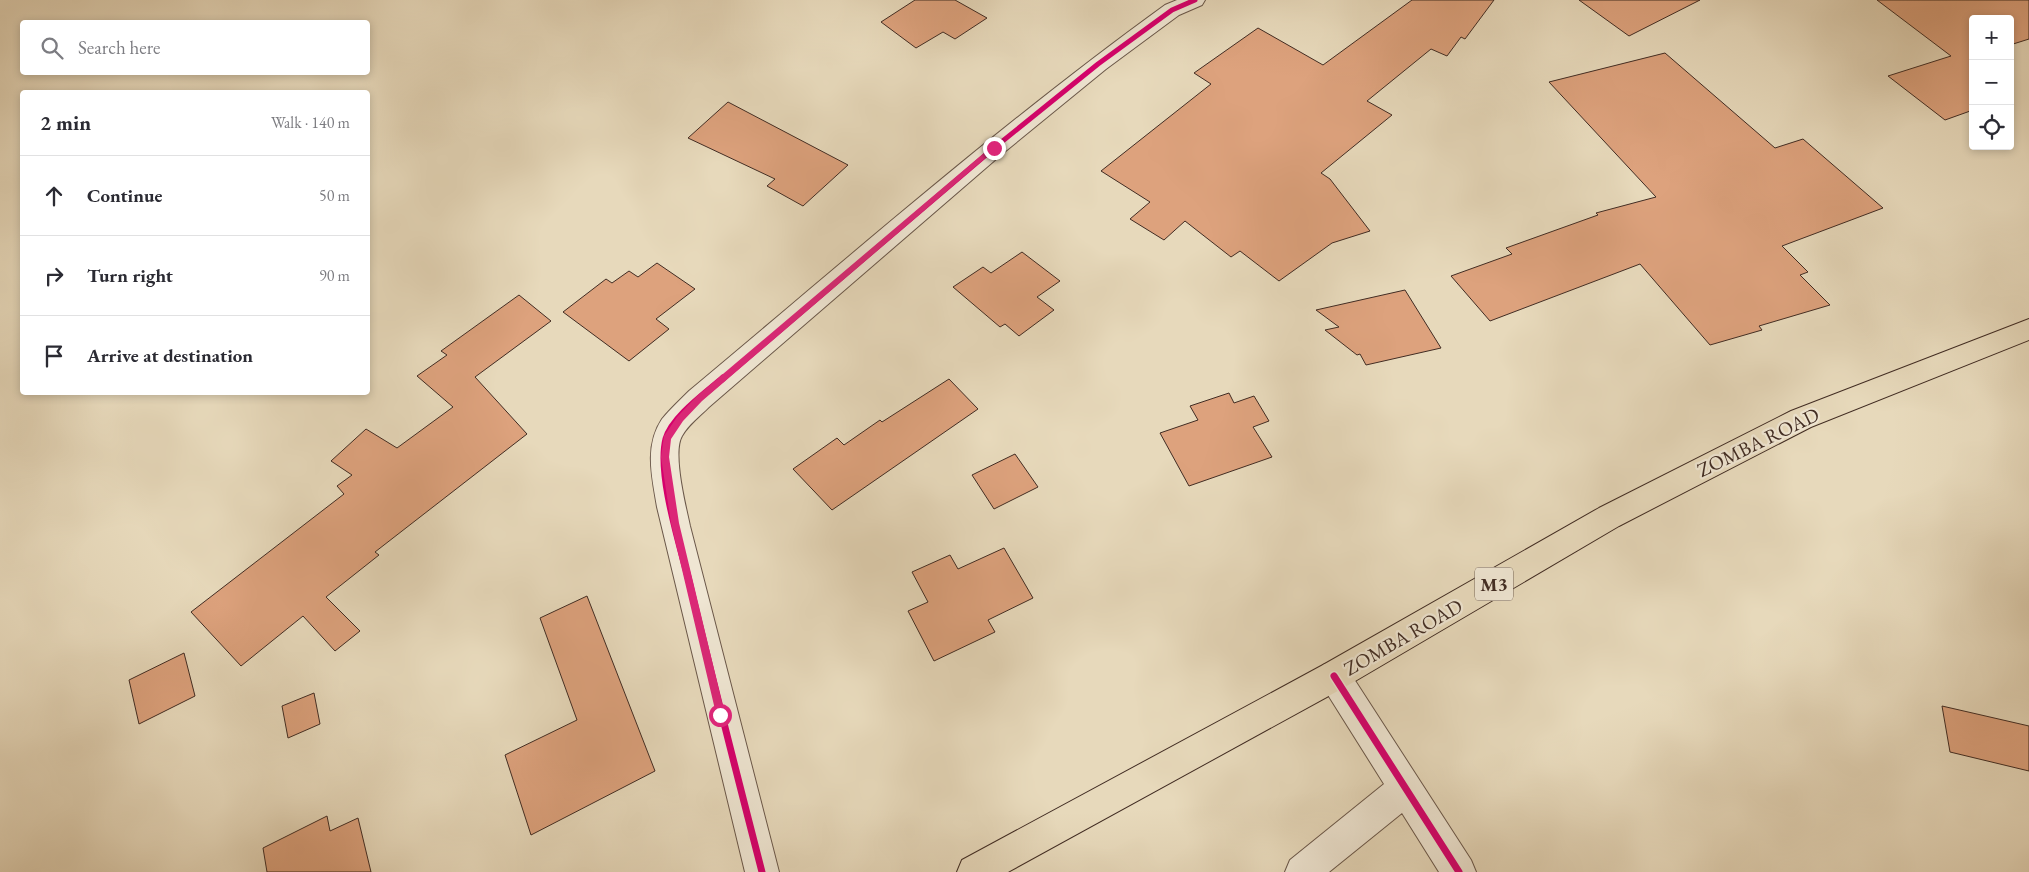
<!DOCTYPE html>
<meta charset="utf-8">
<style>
:root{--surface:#fff;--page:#f7f7f7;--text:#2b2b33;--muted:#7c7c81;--line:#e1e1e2}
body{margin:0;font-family:"EB Garamond",serif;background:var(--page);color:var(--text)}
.controls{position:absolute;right:15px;top:15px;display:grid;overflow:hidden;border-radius:5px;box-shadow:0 2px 8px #0003}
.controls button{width:45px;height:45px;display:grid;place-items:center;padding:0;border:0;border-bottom:1px solid var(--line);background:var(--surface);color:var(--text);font:25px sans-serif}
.stop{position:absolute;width:15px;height:15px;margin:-11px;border:4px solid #db2777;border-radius:50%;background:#fff}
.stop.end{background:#db2777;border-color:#fff;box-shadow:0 1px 5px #0008}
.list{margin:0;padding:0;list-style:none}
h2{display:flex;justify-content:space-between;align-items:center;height:65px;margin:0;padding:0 20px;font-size:21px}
h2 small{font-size:16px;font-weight:400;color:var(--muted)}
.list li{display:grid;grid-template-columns:32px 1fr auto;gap:15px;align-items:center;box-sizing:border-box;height:80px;padding:0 20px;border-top:1px solid var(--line)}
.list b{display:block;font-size:19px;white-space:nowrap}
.list em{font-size:16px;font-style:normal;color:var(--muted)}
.icon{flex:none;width:28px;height:28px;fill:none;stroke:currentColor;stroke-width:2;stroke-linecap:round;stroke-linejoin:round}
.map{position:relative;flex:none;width:2029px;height:872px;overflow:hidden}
.search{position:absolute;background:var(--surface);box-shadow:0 2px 8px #0003;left:20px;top:20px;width:350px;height:55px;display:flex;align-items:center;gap:12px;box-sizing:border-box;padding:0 18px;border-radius:5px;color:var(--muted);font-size:19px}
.panel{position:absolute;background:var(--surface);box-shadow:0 2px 8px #0003;left:20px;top:90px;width:350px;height:305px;border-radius:5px}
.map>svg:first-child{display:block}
</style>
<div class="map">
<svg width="2029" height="872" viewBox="0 0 2029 872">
<rect width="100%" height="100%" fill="#e7d9bb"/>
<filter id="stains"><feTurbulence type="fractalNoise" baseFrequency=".004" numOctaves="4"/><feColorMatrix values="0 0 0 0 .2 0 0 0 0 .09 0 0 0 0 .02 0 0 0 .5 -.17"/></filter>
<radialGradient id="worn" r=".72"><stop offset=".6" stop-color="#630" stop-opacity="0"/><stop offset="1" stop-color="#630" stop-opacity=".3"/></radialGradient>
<!-- building -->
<path fill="#dda27d" stroke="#412c23" d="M 915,0 L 955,0 L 987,18 L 955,39 L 943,32 L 916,48 L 881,22 Z
M 1412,0 L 1494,0 L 1465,39 L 1461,37 L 1447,56 L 1431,49 L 1367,101 L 1392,115 L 1321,173 L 1330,179 L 1370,231 L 1332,243 L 1279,281 L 1240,251 L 1231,257 L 1185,221 L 1164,240 L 1130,219 L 1150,202 L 1101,171 L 1211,84 L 1194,73 L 1258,28 L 1323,65 Z
M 1579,0 L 1700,0 L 1629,36 Z
M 1877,0 L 2029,0 L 2029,39 L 2010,45 L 2010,19 L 1973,19 L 1973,110 L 1945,120 L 1888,76 L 1951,56 Z
M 1665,53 L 1775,148 L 1803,139 L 1883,208 L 1782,246 L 1808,272 L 1800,275 L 1830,305 L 1759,326 L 1762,330 L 1710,345 L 1640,264 L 1490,321 L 1451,276 L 1512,254 L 1506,248 L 1598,215 L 1596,213 L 1656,197 L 1549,82 Z
M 728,102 L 848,165 L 803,206 L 767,186 L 775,179 L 688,138 Z
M 1022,252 L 1060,281 L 1037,297 L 1054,310 L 1019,336 L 1005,324 L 1000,327 L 953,287 L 983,267 L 991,273 Z
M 657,263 L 695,289 L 656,319 L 669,329 L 629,361 L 563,312 L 606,279 L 612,283 L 629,271 L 638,277 Z
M 1405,290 L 1441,348 L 1366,365 L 1360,354 L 1357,355 L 1325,330 L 1339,327 L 1316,310 Z
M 519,295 L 551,321 L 475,377 L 527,434 L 375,552 L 379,555 L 326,597 L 360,631 L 335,651 L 303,616 L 241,666 L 191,612 L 344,494 L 337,486 L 352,475 L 331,461 L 366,429 L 397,448 L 453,407 L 417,376 L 447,355 L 441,351 Z
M 949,379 L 978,409 L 832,510 L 793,469 L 837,438 L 844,445 L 880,420 L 882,422 Z
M 1229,393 L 1234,403 L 1254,396 L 1269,421 L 1253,427 L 1272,457 L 1189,486 L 1160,433 L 1198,420 L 1190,406 Z
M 1015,454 L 1038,487 L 994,509 L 972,475 Z
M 1004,548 L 1033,598 L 988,620 L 995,632 L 934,661 L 908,611 L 928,602 L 912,572 L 950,555 L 958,569 Z
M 587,596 L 655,771 L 531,835 L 505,755 L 577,720 L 540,618 Z
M 184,653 L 195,696 L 139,724 L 129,680 Z
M 314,693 L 320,724 L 288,738 L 282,706 Z
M 1942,706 L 2029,726 L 2029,771 L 1950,752 Z
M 327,816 L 330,831 L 358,818 L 371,872 L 267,872 L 263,848 Z"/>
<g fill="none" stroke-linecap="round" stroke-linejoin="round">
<defs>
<path id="minor" d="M 1177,0 L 1205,0 L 1202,5 L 1179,15 L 1106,69 L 1002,154 L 709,407 C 700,416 688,425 682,436 C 672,453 686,507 690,526 L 779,872 L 745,872 L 657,507 C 652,477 644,446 662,419 C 670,409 680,400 689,391 C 846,260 999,125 1165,5 Z
M 1334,661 L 1345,665 L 1471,860 L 1476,872 L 1439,872 L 1402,813 L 1329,872 L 1285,872 L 1290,860 L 1384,784 L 1323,687 L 1318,676 L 1323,665 Z"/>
<path id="highway" d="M 2029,319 L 2029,340 L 1811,427 L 1619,526 L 1345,687 L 1008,872 L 957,872 L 962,860 L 1323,665 L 1599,508 L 1791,411 Z"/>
</defs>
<!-- minor casing -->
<use href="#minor" stroke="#6a5749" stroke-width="2"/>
<!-- highway casing -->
<use href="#highway" stroke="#412c23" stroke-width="2"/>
<!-- minor -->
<use href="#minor" fill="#efe6d3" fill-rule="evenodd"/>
<!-- highway -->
<use href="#highway" fill="#e7d9bb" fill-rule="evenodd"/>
<defs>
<path id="cycleway-far1" d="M 722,380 L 994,148 L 1098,64 L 1172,10 L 1195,0"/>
<path id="cycleway" d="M 723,378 C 706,393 672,417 666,439 C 657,474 680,545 689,581 C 712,678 737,775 762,872
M 1334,676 L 1459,872"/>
</defs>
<!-- cycleway-far1 casing -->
<use href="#cycleway-far1" stroke="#efe6d3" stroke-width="8"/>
<!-- cycleway casing -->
<use href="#cycleway" stroke="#efe6d3" stroke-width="10"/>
<!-- cycleway-far1 -->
<use href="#cycleway-far1" stroke="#d6006c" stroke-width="5"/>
<!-- cycleway -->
<use href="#cycleway" stroke="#d6006c" stroke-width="7"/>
</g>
<!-- route -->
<path fill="#db2777" d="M 991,147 L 997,148 L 702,401 L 683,421 L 671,439 L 669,457 L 679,523 L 725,715 L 724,718 L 717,718 L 671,523 L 661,457 L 664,436 L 677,417 L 697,396 Z"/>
<g text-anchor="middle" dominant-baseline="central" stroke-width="4.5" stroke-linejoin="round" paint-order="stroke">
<!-- shield labels -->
<rect fill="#efe6d3" stroke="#756458" stroke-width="1" x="1475" y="567.5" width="38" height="33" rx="4"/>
<g font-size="19" font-weight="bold" fill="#412c23">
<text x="1494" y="584">M3</text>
</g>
<!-- street labels -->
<g font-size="20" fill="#412c23" stroke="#efe6d3">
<text transform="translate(1758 442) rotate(-26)">ZOMBA ROAD</text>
<text transform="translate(1403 637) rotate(-30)">ZOMBA ROAD</text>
</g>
</g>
<rect width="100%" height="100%" filter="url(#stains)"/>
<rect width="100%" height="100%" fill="url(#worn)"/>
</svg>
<div class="controls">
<button>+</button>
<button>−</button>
<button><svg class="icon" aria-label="locate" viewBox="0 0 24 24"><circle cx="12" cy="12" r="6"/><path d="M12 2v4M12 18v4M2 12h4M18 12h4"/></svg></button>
</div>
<div class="stop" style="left:720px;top:715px"></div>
<div class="stop end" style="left:994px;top:148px"></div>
<div class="search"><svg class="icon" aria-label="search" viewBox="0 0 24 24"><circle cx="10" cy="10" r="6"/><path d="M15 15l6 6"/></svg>Search here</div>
<section class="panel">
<h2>2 min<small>Walk · 140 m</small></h2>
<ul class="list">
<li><svg class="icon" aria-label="ahead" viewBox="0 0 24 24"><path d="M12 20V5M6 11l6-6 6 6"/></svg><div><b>Continue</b></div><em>50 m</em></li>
<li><svg class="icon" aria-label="right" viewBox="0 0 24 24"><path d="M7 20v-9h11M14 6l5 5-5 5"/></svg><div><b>Turn right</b></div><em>90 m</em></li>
<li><svg class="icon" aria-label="arrive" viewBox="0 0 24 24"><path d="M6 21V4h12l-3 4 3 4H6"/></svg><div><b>Arrive at destination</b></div></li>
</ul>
</section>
</div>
